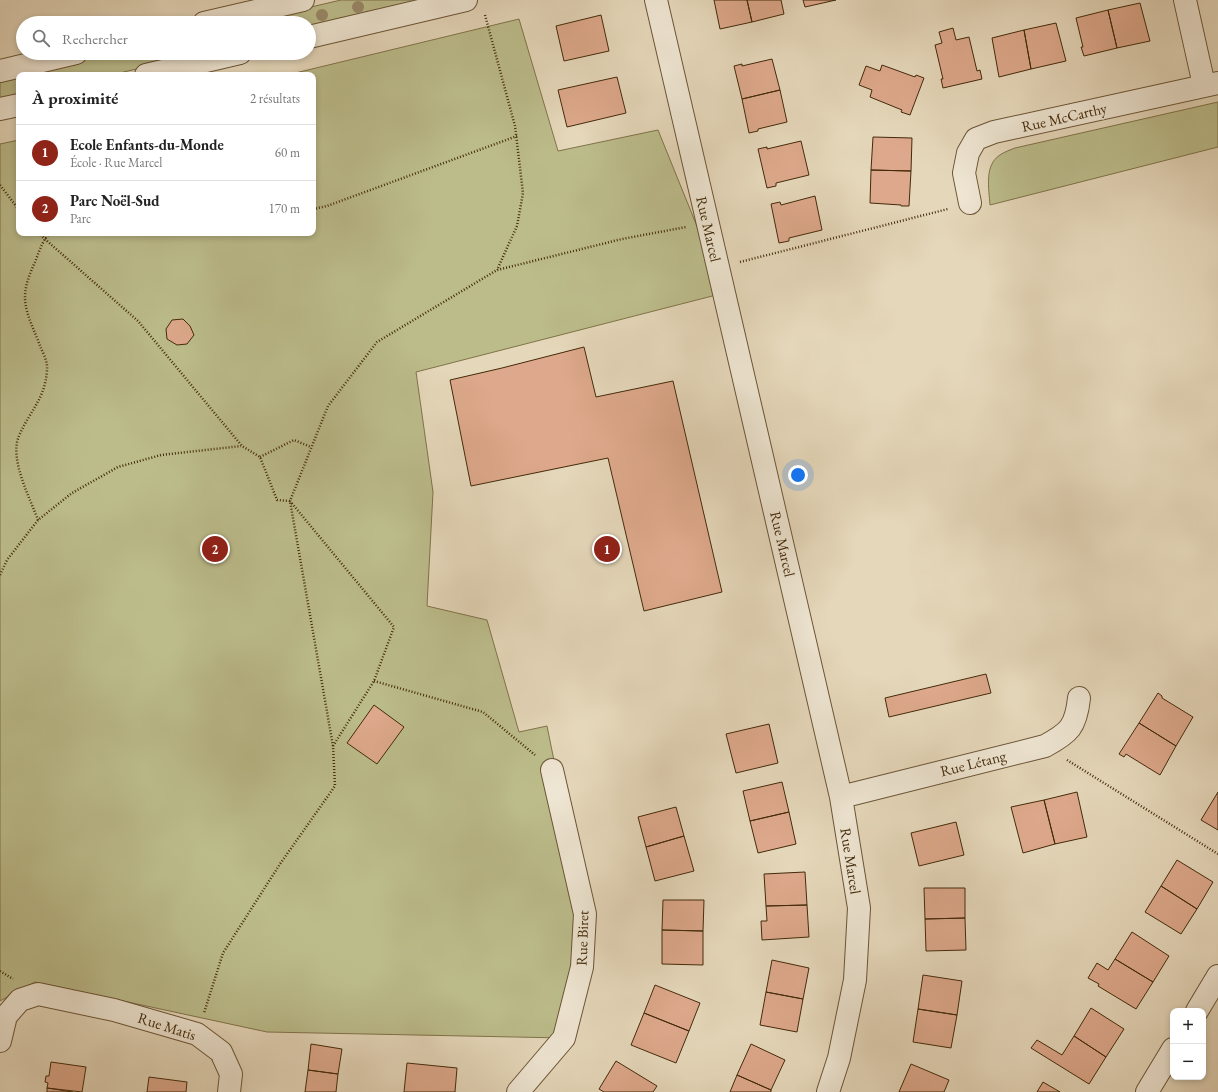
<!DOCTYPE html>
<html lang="fr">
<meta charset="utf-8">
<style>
:root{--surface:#fff;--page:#f6f6f6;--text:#222;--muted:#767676;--line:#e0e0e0;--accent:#8f2418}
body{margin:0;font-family:"EB Garamond",serif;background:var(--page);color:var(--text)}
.controls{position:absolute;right:12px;bottom:12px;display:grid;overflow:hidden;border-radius:8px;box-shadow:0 2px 6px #0003}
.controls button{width:36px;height:36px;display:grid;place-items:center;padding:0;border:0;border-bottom:1px solid var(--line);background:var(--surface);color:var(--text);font:20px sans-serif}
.you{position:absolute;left:798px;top:475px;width:14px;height:14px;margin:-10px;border:3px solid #fff;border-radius:50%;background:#1a73e8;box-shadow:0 0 0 6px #1a73e833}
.badge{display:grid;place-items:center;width:26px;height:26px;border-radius:50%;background:var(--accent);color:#fff;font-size:13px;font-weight:700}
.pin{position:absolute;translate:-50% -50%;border:2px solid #fff;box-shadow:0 1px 4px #0006}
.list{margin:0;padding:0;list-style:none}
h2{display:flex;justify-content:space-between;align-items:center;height:52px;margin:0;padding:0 16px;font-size:17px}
h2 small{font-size:13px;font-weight:400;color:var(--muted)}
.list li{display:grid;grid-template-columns:26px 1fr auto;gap:12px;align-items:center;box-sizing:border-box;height:56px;padding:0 16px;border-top:1px solid var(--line)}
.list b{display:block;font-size:15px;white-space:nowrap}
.list p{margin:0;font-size:13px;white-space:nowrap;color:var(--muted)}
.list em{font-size:13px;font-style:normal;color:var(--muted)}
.icon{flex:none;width:22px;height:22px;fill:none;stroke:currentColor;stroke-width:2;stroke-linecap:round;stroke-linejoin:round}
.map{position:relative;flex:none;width:1218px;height:1092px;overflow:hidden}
.search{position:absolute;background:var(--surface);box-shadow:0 2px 6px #0003;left:16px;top:16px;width:300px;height:44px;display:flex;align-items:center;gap:10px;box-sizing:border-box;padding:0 14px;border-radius:22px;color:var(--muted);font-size:15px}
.panel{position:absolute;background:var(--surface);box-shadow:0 2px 6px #0003;left:16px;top:72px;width:300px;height:164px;border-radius:8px}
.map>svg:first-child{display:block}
</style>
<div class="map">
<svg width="1218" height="1092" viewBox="0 0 1218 1092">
<rect width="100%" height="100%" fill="#e5d7ba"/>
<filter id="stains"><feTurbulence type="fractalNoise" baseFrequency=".005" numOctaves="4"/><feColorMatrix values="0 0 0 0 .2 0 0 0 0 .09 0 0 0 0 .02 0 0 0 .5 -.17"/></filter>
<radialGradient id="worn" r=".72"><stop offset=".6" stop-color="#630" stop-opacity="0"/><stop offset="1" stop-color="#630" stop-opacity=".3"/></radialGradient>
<!-- green -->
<path fill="#bcbc8b" stroke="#80734a" d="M 341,0 L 431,0 L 309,29 L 309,23 L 242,23 Z
M 519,19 L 558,151 L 658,130 L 724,293 L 416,372 L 433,492 L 427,606 L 487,620 L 519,732 L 547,726 L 584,908 L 564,1038 L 267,1032 L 35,982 L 0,1001 L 0,144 L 19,140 L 19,233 L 313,233 L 313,75 L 287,75 Z
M 113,53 L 205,53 L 111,75 L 19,75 L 19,97 L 0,101 L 0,79 Z
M 1218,102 L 1218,147 L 990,205 C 989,189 984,165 1000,155 C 1004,152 1010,150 1015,148 Z"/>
<!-- building -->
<path fill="#dda88b" stroke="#432a0a" d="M 714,0 L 747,0 L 752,22 L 720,29 Z
M 747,0 L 781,0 L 784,14 L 752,22 Z
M 803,0 L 836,0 L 805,7 Z
M 1140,3 L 1150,41 L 1117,48 L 1108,10 Z
M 1108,10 L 1117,48 L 1084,56 L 1081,47 L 1083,47 L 1076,18 Z
M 601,15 L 609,51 L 564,61 L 556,26 Z
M 1056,23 L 1066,61 L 1031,69 L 1024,30 Z
M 953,28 L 956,40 L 969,37 L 977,71 L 980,70 L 982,79 L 943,88 L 941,79 L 943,79 L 935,45 L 942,43 L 939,32 Z
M 1024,30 L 1031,69 L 999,77 L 992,38 Z
M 772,59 L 780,90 L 742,99 L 734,66 L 742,64 L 742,66 Z
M 882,65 L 915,77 L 916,75 L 924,78 L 910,115 L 901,112 L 902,110 L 870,97 L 872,90 L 859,85 L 866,66 L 880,71 Z
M 617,77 L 626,113 L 567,127 L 558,90 Z
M 780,90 L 787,122 L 758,129 L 758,131 L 749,133 L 742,99 Z
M 873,137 L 912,138 L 911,171 L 871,170 Z
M 801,141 L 809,175 L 776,183 L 776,186 L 767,188 L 758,149 L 767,147 L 767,149 Z
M 871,170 L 911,171 L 909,206 L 901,206 L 901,205 L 870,203 Z
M 815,196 L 822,230 L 789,238 L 789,241 L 779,243 L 771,204 L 780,202 L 781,205 Z
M 183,319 L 190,326 L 194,335 L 187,344 L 177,345 L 167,339 L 166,329 L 172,320 Z
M 584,347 L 596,397 L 673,381 L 722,592 L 644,611 L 608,458 L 471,486 L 450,380 L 502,368 Z
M 986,674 L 991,693 L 889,717 L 885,698 Z
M 1158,693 L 1162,696 L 1162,698 L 1193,717 L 1176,746 L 1139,723 Z
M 374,705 L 404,727 L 377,764 L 347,743 Z
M 1139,723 L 1176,746 L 1160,775 L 1126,754 L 1124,757 L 1119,754 Z
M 769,724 L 778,763 L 736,773 L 726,734 Z
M 782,782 L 789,812 L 750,821 L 743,791 Z
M 1077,792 L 1087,837 L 1055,844 L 1044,800 Z
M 1218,792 L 1218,830 L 1201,820 Z
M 1044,800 L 1055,844 L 1023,853 L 1011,807 Z
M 676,807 L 684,836 L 646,847 L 638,817 Z
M 789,812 L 796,844 L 758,853 L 750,821 Z
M 956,822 L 964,855 L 919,866 L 911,833 Z
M 684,836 L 694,871 L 655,881 L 646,847 Z
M 1177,860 L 1213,882 L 1197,909 L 1161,886 Z
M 805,872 L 807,905 L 766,906 L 764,874 Z
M 1161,886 L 1197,909 L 1181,934 L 1145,912 Z
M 924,888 L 965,888 L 965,918 L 925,919 Z
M 663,900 L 704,900 L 703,931 L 662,930 Z
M 807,905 L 809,937 L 762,940 L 761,921 L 767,921 L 766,906 Z
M 965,918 L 966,950 L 926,951 L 925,919 Z
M 662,930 L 703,931 L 703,965 L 662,964 Z
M 1132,932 L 1169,956 L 1153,982 L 1115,959 Z
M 1115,959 L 1153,982 L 1136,1009 L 1098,986 L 1099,984 L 1088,978 L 1097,963 L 1108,970 Z
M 772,960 L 809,968 L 803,999 L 766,992 Z
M 923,975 L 962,981 L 957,1015 L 918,1009 Z
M 655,985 L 700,1003 L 689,1031 L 644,1013 Z
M 766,992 L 803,999 L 797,1032 L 760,1025 Z
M 1091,1008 L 1124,1029 L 1106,1057 L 1074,1036 Z
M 918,1009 L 957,1015 L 951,1048 L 913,1042 Z
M 644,1013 L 689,1031 L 676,1063 L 631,1045 Z
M 1074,1036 L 1106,1057 L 1089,1084 L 1031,1048 L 1037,1040 L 1062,1055 Z
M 311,1044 L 342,1049 L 338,1074 L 308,1070 Z
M 751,1044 L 785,1060 L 771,1090 L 737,1075 Z
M 616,1061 L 657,1086 L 653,1092 L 604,1092 L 599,1089 Z
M 51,1062 L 86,1067 L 82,1092 L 47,1088 L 48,1083 L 45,1082 L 46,1076 L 49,1076 Z
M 407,1063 L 457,1068 L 455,1092 L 404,1092 Z
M 911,1064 L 949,1080 L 944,1092 L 899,1092 Z
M 308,1070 L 338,1074 L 336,1092 L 305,1092 Z
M 737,1075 L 771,1090 L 771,1092 L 730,1092 Z
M 149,1077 L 187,1082 L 186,1092 L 147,1092 Z
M 1043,1082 L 1060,1092 L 1037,1092 Z
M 47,1088 L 73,1092 L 47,1092 Z"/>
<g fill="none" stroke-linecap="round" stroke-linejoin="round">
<defs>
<path id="minor" d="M 656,0 L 841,797 L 859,908 L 855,980 L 839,1058 L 828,1092
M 1185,0 L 1204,85
M 204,23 L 303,0
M 309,37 L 466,0
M 0,71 L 76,53
M 146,75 L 240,53
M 0,109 L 19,105
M 970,203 L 964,173 L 968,153 L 976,139 L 994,132 L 1218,83
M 841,797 L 1045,746 C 1069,733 1076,727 1079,698
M 1197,1011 L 1218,976
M 0,1041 L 6,1016 L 20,1000 L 38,994 L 114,1010 L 197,1034 L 221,1052 L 231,1074 L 229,1092
M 518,1092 L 564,1038 L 582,967 L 585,914 L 552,770
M 1147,1092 L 1173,1049"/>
</defs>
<!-- minor casing -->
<use href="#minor" stroke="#6c5536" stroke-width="24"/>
<!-- path -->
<path stroke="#432a0a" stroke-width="2.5" stroke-dasharray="1 2" stroke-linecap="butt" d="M 485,15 L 515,126 L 523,193 L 517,226 L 497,270
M 0,185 L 19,210
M 313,209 L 327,206 L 517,136
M 38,233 L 138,321 L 242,446 L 260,457 L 277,500 L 290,501 L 333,746 L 335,786 L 280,864 L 223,953 L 204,1013
M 740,262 L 948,209
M 260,457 L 294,440 L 311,447
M 38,520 C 30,498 9,459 19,436 C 30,410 45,400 47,370 C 48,362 43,353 40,346 C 35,331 25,314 25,297 C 25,285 30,273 35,262 C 39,252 42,241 50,233
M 0,575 L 7,560 L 38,520 L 72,493 L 118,467 L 161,455 L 241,446
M 374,681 L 483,712 L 535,755
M 333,746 L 374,681 L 394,627 L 290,501 L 328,406 L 377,342 L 497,270 L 622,239 L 686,227
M 1067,760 L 1218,854
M 0,971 L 13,979"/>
<!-- minor -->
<use href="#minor" stroke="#eee5d2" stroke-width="22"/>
</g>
<!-- trees -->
<g fill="#998868">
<circle cx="358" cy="7" r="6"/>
<circle cx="322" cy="15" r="6"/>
</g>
<g text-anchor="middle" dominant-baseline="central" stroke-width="3" stroke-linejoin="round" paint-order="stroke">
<!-- street labels -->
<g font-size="15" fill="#432a0a" stroke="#eee5d2">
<text transform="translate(1064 117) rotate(-13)">Rue McCarthy</text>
<text transform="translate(709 229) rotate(77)">Rue Marcel</text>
<text transform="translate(783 544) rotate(77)">Rue Marcel</text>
<text transform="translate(973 763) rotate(-14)">Rue Létang</text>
<text transform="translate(851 861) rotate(81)">Rue Marcel</text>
<text transform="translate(582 938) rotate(-88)">Rue Biret</text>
<text transform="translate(167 1026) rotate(18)">Rue Matis</text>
</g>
</g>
<rect width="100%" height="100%" filter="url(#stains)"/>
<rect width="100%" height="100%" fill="url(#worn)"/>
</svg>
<div class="controls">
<button>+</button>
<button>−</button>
</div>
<div class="you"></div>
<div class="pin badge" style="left:607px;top:549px">1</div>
<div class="pin badge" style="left:215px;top:549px">2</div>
<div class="search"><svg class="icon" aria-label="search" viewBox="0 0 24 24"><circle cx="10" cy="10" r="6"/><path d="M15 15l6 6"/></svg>Rechercher</div>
<section class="panel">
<h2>À proximité<small>2 résultats</small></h2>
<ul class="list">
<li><span class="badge">1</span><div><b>Ecole Enfants-du-Monde</b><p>École · Rue Marcel</p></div><em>60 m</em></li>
<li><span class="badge">2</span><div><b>Parc Noël-Sud</b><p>Parc</p></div><em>170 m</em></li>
</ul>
</section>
</div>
